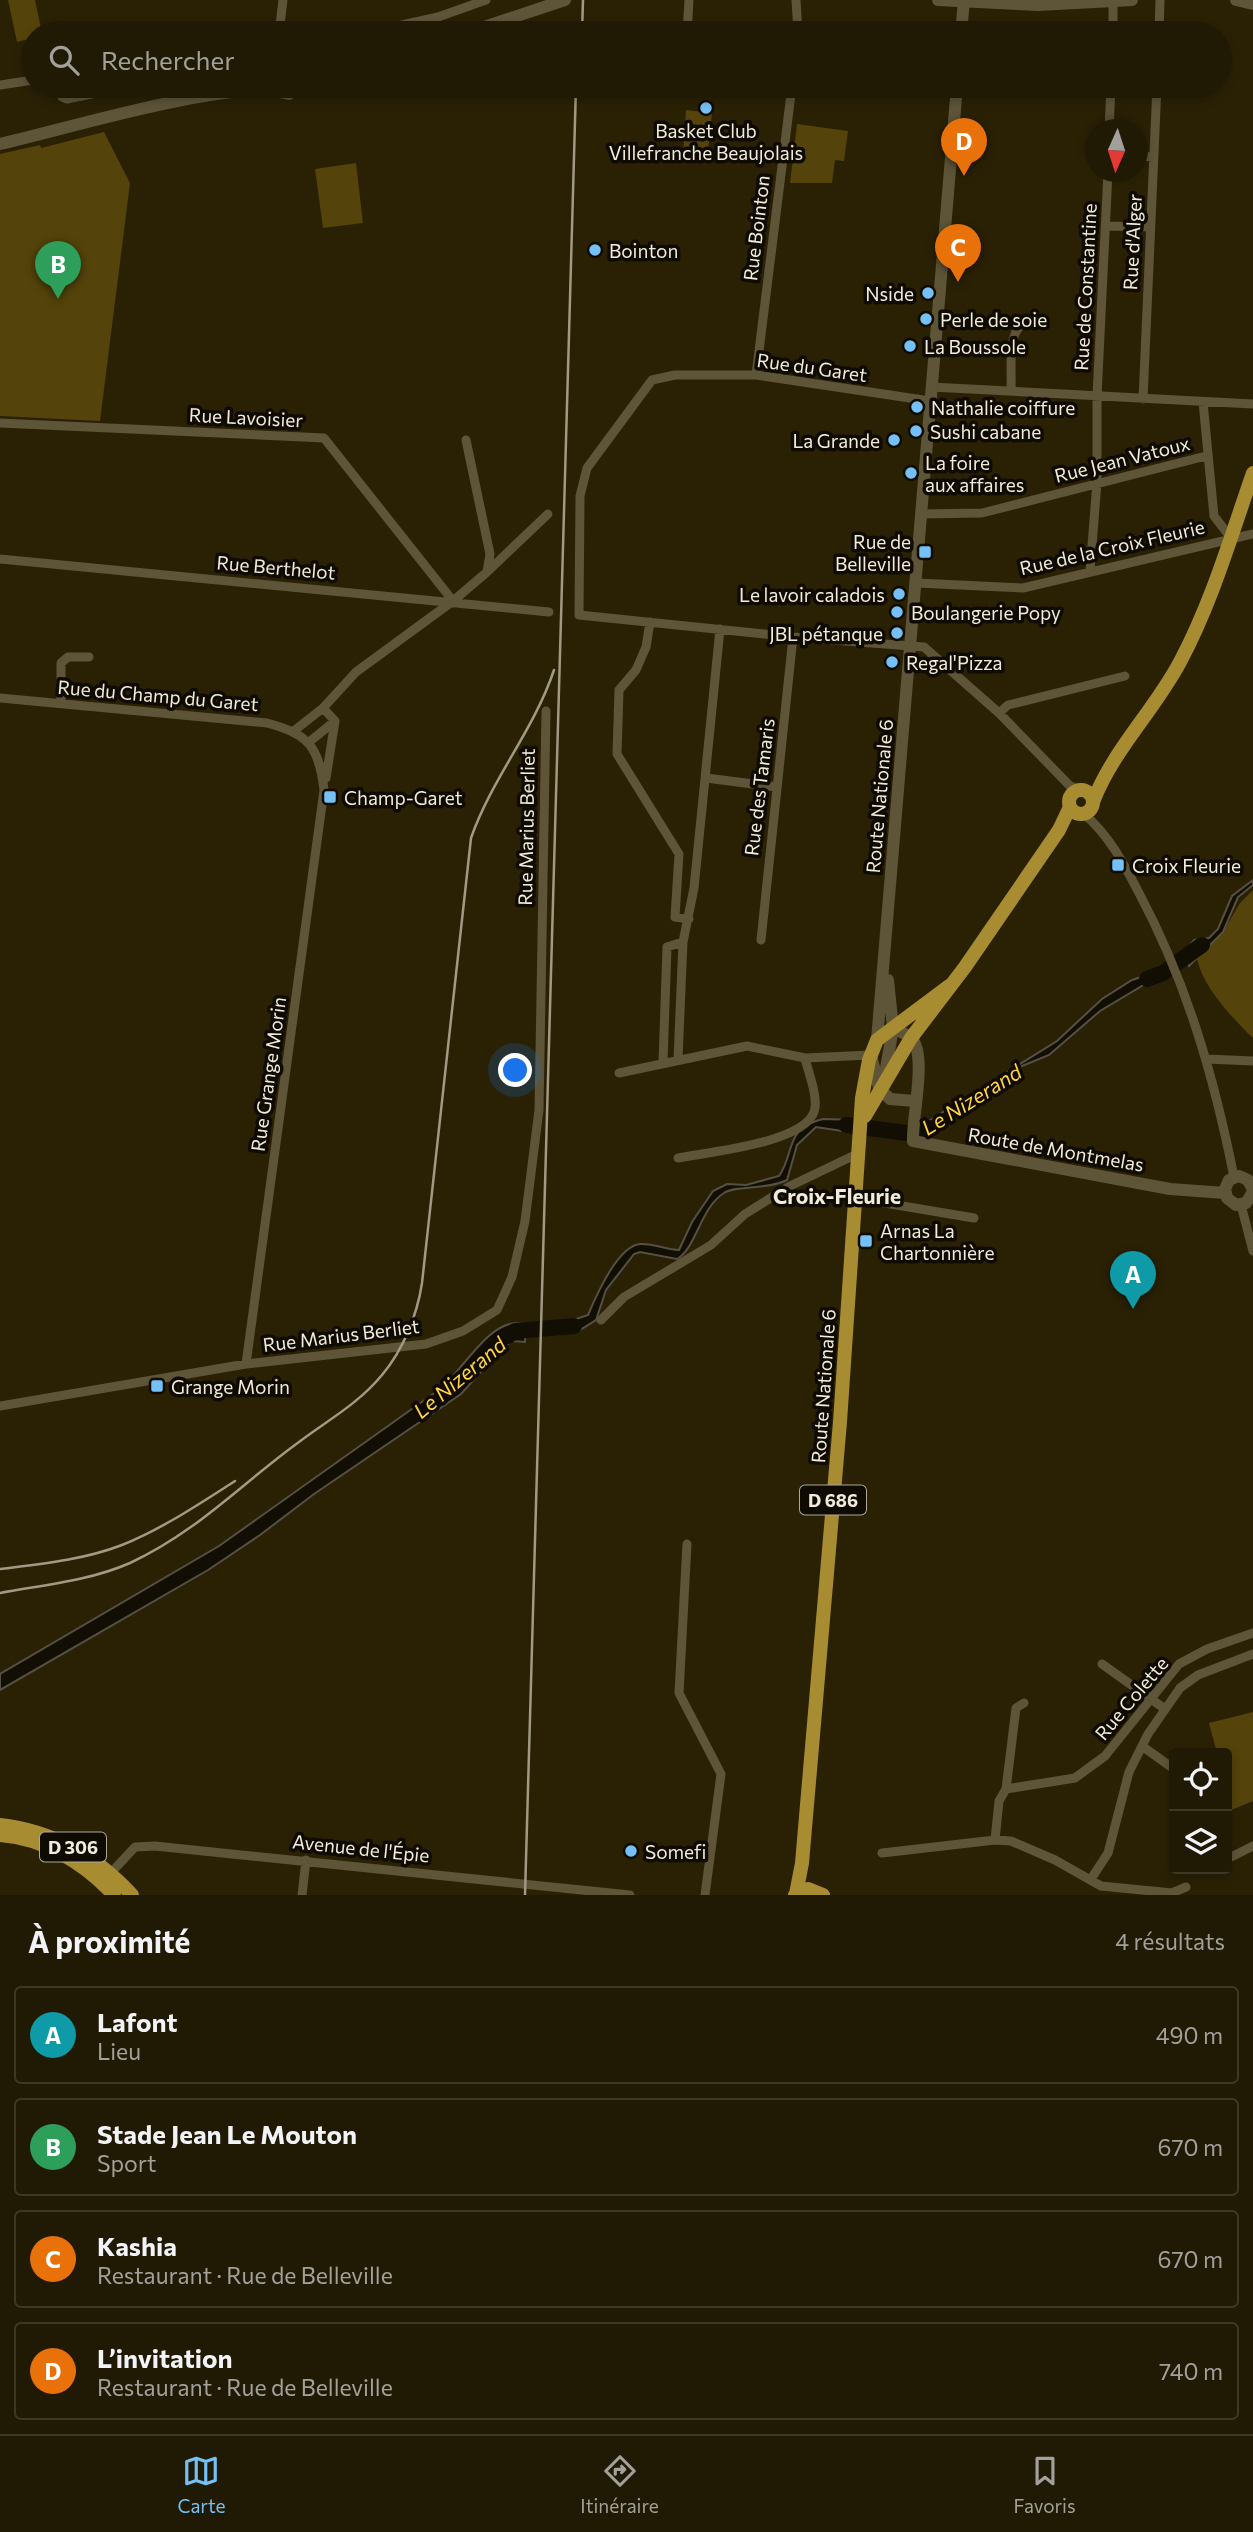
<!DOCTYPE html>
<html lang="fr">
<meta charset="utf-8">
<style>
:root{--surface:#201904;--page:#2d2613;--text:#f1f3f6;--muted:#a2a09a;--line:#3d3826;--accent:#75c0f6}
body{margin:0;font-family:Commissioner,sans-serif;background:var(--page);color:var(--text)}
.controls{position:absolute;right:21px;bottom:21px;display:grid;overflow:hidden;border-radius:7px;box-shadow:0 4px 10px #0003}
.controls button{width:63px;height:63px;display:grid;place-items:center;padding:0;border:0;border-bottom:2px solid var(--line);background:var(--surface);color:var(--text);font:35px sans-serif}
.compass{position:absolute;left:1085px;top:119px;width:63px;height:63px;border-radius:50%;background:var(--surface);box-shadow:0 4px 10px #0003;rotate:183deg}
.you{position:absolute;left:516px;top:1071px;width:24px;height:24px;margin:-18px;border:5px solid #fff;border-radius:50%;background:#1a73e8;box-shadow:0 0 0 10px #1a73e833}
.badge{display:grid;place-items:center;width:46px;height:46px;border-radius:50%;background:var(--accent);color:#fff;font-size:23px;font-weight:700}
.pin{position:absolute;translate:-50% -58px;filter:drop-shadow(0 2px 4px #0008)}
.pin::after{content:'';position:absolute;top:37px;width:24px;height:21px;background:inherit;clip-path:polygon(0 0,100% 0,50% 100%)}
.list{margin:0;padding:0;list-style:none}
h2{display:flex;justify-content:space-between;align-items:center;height:91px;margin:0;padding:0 28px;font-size:30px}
h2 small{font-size:23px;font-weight:400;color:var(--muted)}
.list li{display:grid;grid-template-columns:46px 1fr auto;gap:21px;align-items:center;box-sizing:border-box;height:98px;margin:0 14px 14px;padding:0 14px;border:2px solid var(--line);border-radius:7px}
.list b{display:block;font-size:26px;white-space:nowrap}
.list p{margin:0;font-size:23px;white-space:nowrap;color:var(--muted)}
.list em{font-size:23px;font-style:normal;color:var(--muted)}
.icon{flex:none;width:38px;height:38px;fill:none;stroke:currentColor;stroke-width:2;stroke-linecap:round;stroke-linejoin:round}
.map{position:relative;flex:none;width:1253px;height:1895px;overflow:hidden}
.search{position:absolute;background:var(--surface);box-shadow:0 4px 10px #0003;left:21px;right:21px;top:21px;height:77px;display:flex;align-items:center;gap:18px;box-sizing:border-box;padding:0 24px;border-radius:38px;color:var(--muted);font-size:26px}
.sheet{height:539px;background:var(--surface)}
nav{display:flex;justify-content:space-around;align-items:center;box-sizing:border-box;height:98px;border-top:2px solid var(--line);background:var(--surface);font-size:19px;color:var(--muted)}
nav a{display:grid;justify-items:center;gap:4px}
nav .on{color:var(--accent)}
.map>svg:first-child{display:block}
</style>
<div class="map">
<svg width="1253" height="1895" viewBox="0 0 1253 1895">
<rect width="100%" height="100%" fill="#2a2105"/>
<!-- green -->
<path fill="#54430a" d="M 8,0 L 35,0 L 42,33 L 33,33 L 33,38 L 17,42 Z
M 686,110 L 712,113 L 707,161 L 683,160 Z
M 797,124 L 848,131 L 844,161 L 835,160 L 832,183 L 790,183 Z
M 104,132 L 130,183 L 100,421 L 0,416 L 0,154 L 40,145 L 41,148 Z
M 356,163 L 363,223 L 323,228 L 315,169 Z
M 1253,890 L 1253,1038 C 1233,1019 1202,986 1197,958 L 1223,932 L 1240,903 Z
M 1253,1712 L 1253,1801 L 1231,1810 L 1227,1792 L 1227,1753 L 1217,1753 L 1209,1723 Z"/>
<!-- water -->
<path fill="#130e03" stroke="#555044" stroke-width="2" d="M 1253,880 L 1253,885 L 1238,897 L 1223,932 L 1189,966 L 1184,954 L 1194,940 L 1209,938 L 1218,929 L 1232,896 Z
M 1166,969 L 1169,975 L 1152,980 L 1100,1011 L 1049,1055 L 1022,1066 L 926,1133 L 919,1135 L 919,1127 L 1057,1041 L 1102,999 L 1132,980 Z
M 823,1119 L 857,1120 L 856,1133 L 816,1127 L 797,1145 L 787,1180 C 768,1190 735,1185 724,1193 C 700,1208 697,1247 677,1259 L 640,1252 L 634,1254 L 606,1290 L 596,1320 L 580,1330 L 553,1332 L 553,1327 L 588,1315 C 596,1296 618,1246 640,1244 C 654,1243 666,1250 679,1250 L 692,1222 L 713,1191 L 727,1184 L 746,1185 L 779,1176 C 795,1154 784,1128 823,1119 Z
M 516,1323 L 531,1324 L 525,1333 L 525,1342 L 512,1341 L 501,1349 L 461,1394 L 314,1494 L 260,1535 L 208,1570 L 0,1690 L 0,1674 L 219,1546 L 440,1389 C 463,1370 487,1324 516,1323 Z"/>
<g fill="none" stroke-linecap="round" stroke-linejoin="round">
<!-- river -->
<path stroke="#130e03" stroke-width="16" d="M 1147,979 L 1163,973 L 1202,945
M 846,1125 L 914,1134 L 926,1127
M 508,1336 L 515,1331 L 574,1326"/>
<!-- street -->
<path stroke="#5e5438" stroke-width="9" d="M 796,0 L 798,33
M 1113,0 L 1113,33
M 279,33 L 283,0
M 366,33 L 438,17 L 486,0
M 687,33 L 689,0
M 1159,33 L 1160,0
M 0,85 L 33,80
M 58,86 L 62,97 L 67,99 L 130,86
M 191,86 L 205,97
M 683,93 L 684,86
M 1109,130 L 1111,86
M 1138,156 L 1154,157
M 1106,226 L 1150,227
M 756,375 L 792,86
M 931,387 L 1253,404
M 1011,391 C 1012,375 1008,340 1018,329
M 1143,399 L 1157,86
M 930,401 L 756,375 L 675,375 L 652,380 L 587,468 L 580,496 L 579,615 L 793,637 L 924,647 L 999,713 L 1069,785 L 1080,791
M 1203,402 L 1214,516 L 1231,538
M 0,423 L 324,438 L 453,601
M 922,514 L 982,513 L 1206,456
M 0,559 L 549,612
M 1090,571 L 1097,482 L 1097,396 L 1108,172
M 487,572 L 548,514
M 917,583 L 1023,588 L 1253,534
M 650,622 L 646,647 L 636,670 L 619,690 L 617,754 L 679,854 L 675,917 L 689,919
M 0,698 L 267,723 C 309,734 319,747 324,790 L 246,1364
M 61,703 L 61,663 L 68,657 L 89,657
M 999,713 L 1008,705 L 1125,676
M 295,730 L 323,708 L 356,672 L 453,601 L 487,572 L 490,554 L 466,440
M 308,743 L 335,721 L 323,708
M 326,778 L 335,721
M 706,778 L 777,787
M 1084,814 C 1109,835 1124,864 1139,893 C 1187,983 1214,1077 1234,1177
M 761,940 L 793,637
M 683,942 L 694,888 L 720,629
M 1206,1059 L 1253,1061
M 663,1062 L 667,947 L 683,942 L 678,1059
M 619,1073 L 747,1046 L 805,1058
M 678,1158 C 709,1152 803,1143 814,1112 C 819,1098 808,1072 805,1058 L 871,1055
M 855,1198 L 974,1218
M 1241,1205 L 1253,1251
M 601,1320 L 624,1297 L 711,1245 L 745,1214 L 788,1187 L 859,1153
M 0,1406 L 246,1364 L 426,1344 L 463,1331 L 497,1310 L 512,1277 L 525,1221 L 539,1110 L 546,711
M 687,1544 L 679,1693 L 721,1774 L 705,1895
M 1102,1664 L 1165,1709
M 1142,1746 L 1174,1769
M 1006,1789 L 1016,1708 L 1024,1703
M 995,1840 L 999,1801 L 1006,1789 L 1075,1778 L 1105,1756 L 1179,1664 L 1207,1649 L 1253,1633
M 882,1853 L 995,1840 L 1011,1841 L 1055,1860 L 1101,1886 L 1172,1893 L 1186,1887
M 1227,1859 L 1253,1846
M 108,1876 L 135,1847 L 155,1846 L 630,1895
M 1091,1879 L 1108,1853 L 1129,1772 L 1148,1734 L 1180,1688 L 1198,1675 L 1253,1654
M 302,1895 L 306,1860"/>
<!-- secondary -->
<path stroke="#5e5438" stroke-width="12" d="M 938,0 L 1038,5 L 1132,0
M 1236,0 L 1253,4
M 466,33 L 565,0
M 961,33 L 964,0
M 275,86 L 280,92 L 289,94 L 302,86
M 0,144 C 88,123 187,92 276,88
M 893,1028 C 898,1031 908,1034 912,1039 C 927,1056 912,1117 913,1141 L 1170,1189 L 1225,1193
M 877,1040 L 957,86
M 871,1055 L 879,1088 L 890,1099 L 915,1101
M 884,1080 L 893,1028 L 888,980
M 1253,1190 L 1248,1180 L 1239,1176 L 1229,1180 L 1225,1189 L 1227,1198 L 1236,1205 L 1246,1203 L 1253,1192"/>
<!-- primary -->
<path stroke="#a88c32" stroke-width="14" d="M1069 802a12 12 0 1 1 24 0a12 12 0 1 1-24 0Z
M 1093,802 C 1113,750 1154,711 1180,662 C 1212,602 1231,536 1253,473
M 865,1116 L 911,1038 L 965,967 L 1059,830 L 1070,807
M 0,1825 C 54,1831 96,1856 132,1895
M 0,1835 C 44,1838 84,1863 114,1895
M 796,1894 L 802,1863 L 840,1422 L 862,1098 L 869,1060 L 877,1040 L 949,986
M 795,1895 L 808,1889 L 823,1895"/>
<!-- rail -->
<path stroke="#a09984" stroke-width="2.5" d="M 582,33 L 583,0
M 0,1569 C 41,1564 83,1560 122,1545 C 162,1529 199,1504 235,1481
M 0,1593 C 43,1585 89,1581 130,1563 C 197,1532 241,1484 299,1442 C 328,1420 358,1404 382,1375 C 403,1350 417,1316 422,1283 L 471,838 C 492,778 534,730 554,670
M 525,1895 L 576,86"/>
</g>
<!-- markers -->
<g fill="#75c0f6" stroke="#0f0b02" stroke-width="2.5">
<circle cx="706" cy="108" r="7"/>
<circle cx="595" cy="250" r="7"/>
<circle cx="928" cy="293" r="7"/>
<circle cx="926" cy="319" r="7"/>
<circle cx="910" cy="346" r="7"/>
<circle cx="917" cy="407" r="7"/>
<circle cx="916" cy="431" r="7"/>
<circle cx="894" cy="440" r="7"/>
<circle cx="911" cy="473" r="7"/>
<rect x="918" y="545" width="14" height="14" rx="3.5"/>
<circle cx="899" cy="594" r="7"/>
<circle cx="897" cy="612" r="7"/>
<circle cx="897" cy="633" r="7"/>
<circle cx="892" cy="662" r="7"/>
<rect x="323" y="790" width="14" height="14" rx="3.5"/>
<rect x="1111" y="858" width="14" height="14" rx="3.5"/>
<rect x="859" y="1234" width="14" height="14" rx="3.5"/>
<rect x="150" y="1379" width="14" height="14" rx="3.5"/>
<circle cx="631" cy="1851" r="7"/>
</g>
<g text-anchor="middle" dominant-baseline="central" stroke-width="7" stroke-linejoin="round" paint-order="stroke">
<!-- shield labels -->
<g fill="#0f0b02" stroke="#aca899" stroke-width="2">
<rect x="800" y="1485.5" width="66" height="29" rx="5"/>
<rect x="40" y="1832.5" width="66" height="29" rx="5"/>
</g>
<g font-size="18" font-weight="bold" fill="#f0ebda">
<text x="833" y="1500">D 686</text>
<text x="73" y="1847">D 306</text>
</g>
<!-- poi labels -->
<g font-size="19" fill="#f0ebda" stroke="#0f0b02" text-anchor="start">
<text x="706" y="130" text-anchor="middle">Basket Club<tspan x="706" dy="22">Villefranche Beaujolais</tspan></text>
<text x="609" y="250">Bointon</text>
<text x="914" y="293" text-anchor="end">Nside</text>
<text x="940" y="319">Perle de soie</text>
<text x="924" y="346">La Boussole</text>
<text x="931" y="407">Nathalie coiffure</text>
<text x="930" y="431">Sushi cabane</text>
<text x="880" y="440" text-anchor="end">La Grande</text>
<text x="925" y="462">La foire<tspan x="925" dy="22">aux affaires</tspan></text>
<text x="911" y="541" text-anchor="end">Rue de<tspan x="911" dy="22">Belleville</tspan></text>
<text x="885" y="594" text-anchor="end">Le lavoir caladois</text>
<text x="911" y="612">Boulangerie Popy</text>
<text x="883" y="633" text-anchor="end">JBL pétanque</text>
<text x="906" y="662">Regal'Pizza</text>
<text x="344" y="797">Champ-Garet</text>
<text x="1132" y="865">Croix Fleurie</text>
<text x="880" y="1230">Arnas La<tspan x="880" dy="22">Chartonnière</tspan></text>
<text x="171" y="1386">Grange Morin</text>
<text x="645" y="1851">Somefi</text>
</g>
<!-- street labels -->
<g font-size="19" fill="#f0ebda" stroke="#0f0b02">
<text transform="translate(756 228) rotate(-83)">Rue Bointon</text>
<text transform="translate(1132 242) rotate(-87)">Rue d'Alger</text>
<text transform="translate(1085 287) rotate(-87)">Rue de Constantine</text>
<text transform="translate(812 367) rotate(8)">Rue du Garet</text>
<text transform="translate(246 417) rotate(3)">Rue Lavoisier</text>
<text transform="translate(1122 459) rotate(-14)">Rue Jean Vatoux</text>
<text transform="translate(1112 547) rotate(-13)">Rue de la Croix Fleurie</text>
<text transform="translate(276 567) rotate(5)">Rue Berthelot</text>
<text transform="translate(158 695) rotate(5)">Rue du Champ du Garet</text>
<text transform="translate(759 787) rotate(-83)">Rue des Tamaris</text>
<text transform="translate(879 796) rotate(-85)">Route Nationale 6</text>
<text transform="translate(526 827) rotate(-89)">Rue Marius Berliet</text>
<text transform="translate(268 1074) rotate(-82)">Rue Grange Morin</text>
<text transform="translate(1056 1149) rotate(10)">Route de Montmelas</text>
<text transform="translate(341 1335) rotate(-7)">Rue Marius Berliet</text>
<text transform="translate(823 1386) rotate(-86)">Route Nationale 6</text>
<text transform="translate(1131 1698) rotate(-50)">Rue Colette</text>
<text transform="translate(361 1848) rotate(6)">Avenue de l'Épie</text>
</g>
<!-- water labels -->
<g font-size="21" font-style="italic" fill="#ffd343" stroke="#0f0b02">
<text transform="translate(971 1099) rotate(-32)">Le Nizerand</text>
<text transform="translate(459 1377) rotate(-40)">Le Nizerand</text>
</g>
<!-- neighbourhood labels -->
<g font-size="21" font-weight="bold" fill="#f0ebda" stroke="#0f0b02">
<text x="837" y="1195">Croix-Fleurie</text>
</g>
</g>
</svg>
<div class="controls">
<button><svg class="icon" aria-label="locate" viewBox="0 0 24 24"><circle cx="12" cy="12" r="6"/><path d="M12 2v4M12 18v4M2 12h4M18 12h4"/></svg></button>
<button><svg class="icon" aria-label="layers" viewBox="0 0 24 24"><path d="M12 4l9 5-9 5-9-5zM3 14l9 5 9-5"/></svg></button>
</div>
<svg class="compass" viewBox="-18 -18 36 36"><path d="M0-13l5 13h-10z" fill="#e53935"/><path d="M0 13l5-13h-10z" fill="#a2a09a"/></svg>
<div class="you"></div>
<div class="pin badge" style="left:1133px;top:1309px;background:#0f9aa8">A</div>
<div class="pin badge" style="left:58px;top:299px;background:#2e9e5b">B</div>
<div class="pin badge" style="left:958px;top:282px;background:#e8710a">C</div>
<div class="pin badge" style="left:964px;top:176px;background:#e8710a">D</div>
<div class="search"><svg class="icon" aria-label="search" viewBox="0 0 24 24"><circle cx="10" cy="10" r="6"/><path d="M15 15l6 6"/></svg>Rechercher</div>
</div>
<section class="sheet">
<h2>À proximité<small>4 résultats</small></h2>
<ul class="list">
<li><span class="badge" style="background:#0f9aa8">A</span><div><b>Lafont</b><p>Lieu</p></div><em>490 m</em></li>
<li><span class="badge" style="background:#2e9e5b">B</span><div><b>Stade Jean Le Mouton</b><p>Sport</p></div><em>670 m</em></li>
<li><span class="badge" style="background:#e8710a">C</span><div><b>Kashia</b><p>Restaurant · Rue de Belleville</p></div><em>670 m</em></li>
<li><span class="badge" style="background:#e8710a">D</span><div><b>L’invitation</b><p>Restaurant · Rue de Belleville</p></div><em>740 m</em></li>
</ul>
</section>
<nav>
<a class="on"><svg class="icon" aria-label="map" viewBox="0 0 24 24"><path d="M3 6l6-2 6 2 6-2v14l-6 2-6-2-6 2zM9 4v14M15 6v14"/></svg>Carte</a>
<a><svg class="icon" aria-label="directions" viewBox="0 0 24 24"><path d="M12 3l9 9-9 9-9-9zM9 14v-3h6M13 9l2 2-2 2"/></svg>Itinéraire</a>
<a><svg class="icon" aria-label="saved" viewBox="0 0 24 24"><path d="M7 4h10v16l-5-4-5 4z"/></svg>Favoris</a>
</nav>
